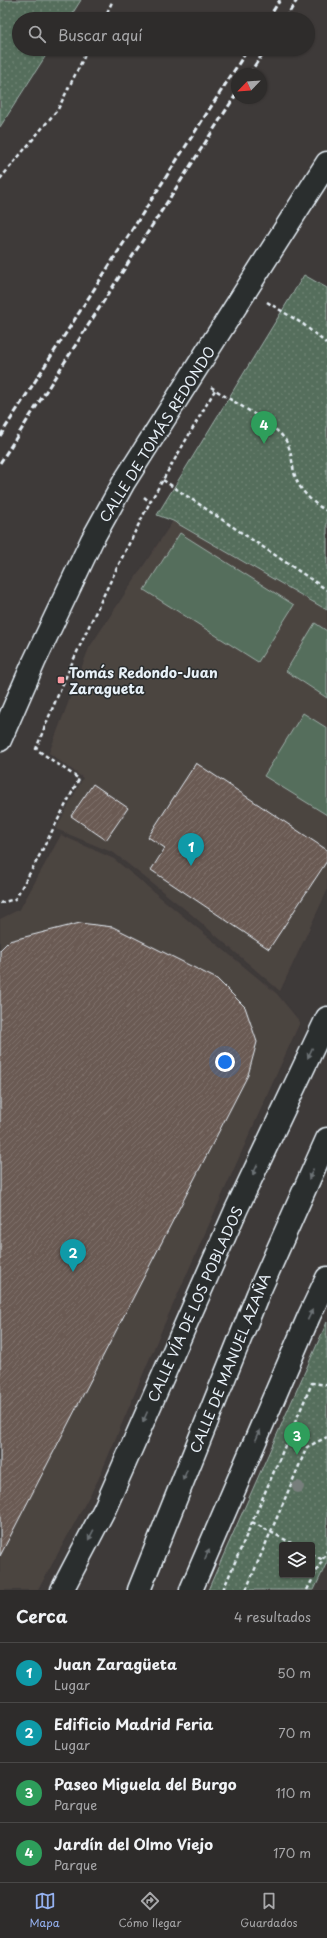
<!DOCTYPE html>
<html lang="es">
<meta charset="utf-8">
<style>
:root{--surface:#2e2c2b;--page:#3a3837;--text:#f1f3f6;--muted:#a7a7a9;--line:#494847;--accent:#95b2f1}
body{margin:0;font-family:"Playpen Sans",sans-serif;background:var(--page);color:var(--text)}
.controls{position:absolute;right:12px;bottom:12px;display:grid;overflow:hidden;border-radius:4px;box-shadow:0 1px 3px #0004}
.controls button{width:36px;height:36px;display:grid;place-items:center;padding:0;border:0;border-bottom:1px solid var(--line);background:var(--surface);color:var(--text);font:20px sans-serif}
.compass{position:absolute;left:231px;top:68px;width:36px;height:36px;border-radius:50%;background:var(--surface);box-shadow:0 1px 3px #0004;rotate:245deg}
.you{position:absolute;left:225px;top:1062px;width:14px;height:14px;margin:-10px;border:3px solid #fff;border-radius:50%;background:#1a73e8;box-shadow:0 0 0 6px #1a73e833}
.badge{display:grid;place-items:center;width:26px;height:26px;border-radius:50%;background:var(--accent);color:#fff;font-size:13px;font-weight:700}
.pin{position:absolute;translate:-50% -33px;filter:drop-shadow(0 1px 2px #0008)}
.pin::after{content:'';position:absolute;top:21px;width:14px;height:12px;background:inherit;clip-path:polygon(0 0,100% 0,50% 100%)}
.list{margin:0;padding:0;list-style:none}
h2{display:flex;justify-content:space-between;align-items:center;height:52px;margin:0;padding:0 16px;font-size:17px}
h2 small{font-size:13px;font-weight:400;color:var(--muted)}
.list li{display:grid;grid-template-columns:26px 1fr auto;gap:12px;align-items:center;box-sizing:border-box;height:60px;padding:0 16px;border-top:1px solid var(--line)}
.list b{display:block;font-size:15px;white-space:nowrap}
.list p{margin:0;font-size:13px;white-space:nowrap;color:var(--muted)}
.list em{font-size:13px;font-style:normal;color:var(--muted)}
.icon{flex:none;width:22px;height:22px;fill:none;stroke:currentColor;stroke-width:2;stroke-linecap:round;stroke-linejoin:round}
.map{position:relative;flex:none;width:327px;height:1590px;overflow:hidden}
.search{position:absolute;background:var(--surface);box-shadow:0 1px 3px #0004;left:12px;right:12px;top:12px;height:44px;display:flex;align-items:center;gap:10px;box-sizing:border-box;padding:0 14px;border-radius:22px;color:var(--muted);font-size:15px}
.sheet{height:292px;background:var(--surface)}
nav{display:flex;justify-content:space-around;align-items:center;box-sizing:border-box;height:56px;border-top:1px solid var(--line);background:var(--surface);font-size:11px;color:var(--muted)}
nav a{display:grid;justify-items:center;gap:2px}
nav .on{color:var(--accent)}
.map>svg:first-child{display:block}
</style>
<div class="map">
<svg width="327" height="1590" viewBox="0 0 327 1590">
<defs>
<pattern id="park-dots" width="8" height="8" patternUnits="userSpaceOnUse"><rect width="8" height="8" fill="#556e5b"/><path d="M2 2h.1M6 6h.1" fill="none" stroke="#6d8373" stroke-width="1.8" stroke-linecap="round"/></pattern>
<pattern id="building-hatch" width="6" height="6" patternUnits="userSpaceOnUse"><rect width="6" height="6" fill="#6b5a53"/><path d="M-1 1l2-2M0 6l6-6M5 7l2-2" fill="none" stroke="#80726c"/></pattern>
</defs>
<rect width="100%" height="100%" fill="#3e3a39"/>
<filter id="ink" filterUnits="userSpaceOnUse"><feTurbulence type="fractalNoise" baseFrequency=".025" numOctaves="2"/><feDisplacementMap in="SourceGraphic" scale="8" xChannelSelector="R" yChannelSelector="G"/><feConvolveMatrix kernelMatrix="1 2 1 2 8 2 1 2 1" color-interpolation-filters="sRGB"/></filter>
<g filter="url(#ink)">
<!-- built -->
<path fill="#4c4441" d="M 173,521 L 327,610 L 327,891 L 280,991 L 191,914 L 114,853 L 56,829 L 83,778 L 49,753 L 89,648 Z
M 61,835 L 114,859 L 277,994 L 300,1022 L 163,1327 L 98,1480 L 38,1590 L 0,1590 L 0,919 L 20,909 Z"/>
<!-- park -->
<path fill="url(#park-dots)" stroke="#9eb0aa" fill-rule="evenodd" d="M 0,0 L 81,0 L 69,19 L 19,19 L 19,49 L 50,49 L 0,127 Z
M 304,275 L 327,288 L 327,610 L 173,521 L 157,515 Z
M 327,1322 L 327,1562 L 314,1590 L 208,1590 ZM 282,1545 L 312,1545 L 312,1575 L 282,1575 Z"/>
<!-- pitch -->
<path fill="#556e5b" stroke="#9eb0aa" d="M 180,533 L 294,605 L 258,662 L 144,590 Z
M 315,623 L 327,631 L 327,698 L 286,671 Z
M 303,713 L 327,728 L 327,815 L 264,776 Z"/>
<!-- building -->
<path fill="url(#building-hatch)" stroke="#e8f1f8" d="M 196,763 L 327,850 L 327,861 L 269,949 L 151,870 L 165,848 L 148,837 Z
M 93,784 L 128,808 L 106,840 L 71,816 Z
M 80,923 L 113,927 L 217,979 L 245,1007 L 257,1042 L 248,1075 L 0,1556 L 0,950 L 9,941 Z"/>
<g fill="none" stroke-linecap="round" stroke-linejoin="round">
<defs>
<path id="minor" d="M 0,740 L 34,662 L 92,540 L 124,482 L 327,163
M 62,1590 L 105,1508 L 236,1210 L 327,1018"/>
<path id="highway" d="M 139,1590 L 258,1294 L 327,1139
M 191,1590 L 309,1316 L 327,1278"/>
</defs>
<!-- minor casing -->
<use href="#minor" stroke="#e8f1f8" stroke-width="25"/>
<!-- highway casing -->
<use href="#highway" stroke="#e8f1f8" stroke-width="25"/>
<!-- path -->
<path stroke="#e8f1f8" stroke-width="2.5" stroke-dasharray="4 3" stroke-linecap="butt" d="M 104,19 L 113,0
M 0,179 L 58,109 L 88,49
M 267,302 L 303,324 L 327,344
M 211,387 C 231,401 269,420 284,438 C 293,450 291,465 296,479 C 302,493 314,504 327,511
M 163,480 L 327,590
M 144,497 L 150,502 L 215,390
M 0,903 L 15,899 L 35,864 L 79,779 L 36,749 C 69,664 109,583 150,502
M 252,1522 L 295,1545
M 312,1554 L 323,1560
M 223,1590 L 312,1383 L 327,1385
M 246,1590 L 307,1447 L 327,1437
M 307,1590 L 327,1551"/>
<!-- minor -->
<use href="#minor" stroke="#2a2d2e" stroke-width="22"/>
<!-- highway -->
<use href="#highway" stroke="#2a2d2e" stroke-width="22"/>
<!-- rail -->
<path stroke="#e8f1f8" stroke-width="3" stroke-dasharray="6 3" stroke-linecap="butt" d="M 268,19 L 280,0
M 285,19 L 297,0
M 249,74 L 266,49
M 0,436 L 248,49
M 0,463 L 237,93"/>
</g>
<!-- trees -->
<circle fill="#777e7b" cx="298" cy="1487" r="6"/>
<!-- one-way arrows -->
<defs><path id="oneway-solid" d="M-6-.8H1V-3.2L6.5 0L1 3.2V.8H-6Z"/></defs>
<g fill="#6c7275">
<use href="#oneway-solid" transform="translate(310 1053) rotate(115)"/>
<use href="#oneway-solid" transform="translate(255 1170) rotate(115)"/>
<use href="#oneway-solid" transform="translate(311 1174) rotate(114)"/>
<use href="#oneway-solid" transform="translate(310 1315) rotate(-65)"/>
<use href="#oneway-solid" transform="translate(145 1417) rotate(114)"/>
<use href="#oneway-solid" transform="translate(258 1435) rotate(-67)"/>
<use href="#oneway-solid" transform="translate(185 1475) rotate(112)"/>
<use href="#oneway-solid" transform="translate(91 1535) rotate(118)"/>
<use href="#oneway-solid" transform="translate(207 1554) rotate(-67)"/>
</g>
</g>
<!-- markers -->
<rect fill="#ff9aa2" stroke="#2a2d2e" stroke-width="1.5" x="57" y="676" width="8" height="8" rx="2"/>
<g text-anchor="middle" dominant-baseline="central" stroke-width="3" stroke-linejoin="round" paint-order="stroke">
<!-- street labels -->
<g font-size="14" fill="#e8f1f8" stroke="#2a2d2e">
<text transform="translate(157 434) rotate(-58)">CALLE DE TOMÁS REDONDO</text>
<text transform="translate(195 1304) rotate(-66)">CALLE VÍA DE LOS POBLADOS</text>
<text transform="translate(230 1363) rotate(-68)">CALLE DE MANUEL AZAÑA</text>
</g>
<!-- poi labels -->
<g font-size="14" font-weight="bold" fill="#e8f1f8" stroke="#2a2d2e" text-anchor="start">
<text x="69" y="672">Tomás Redondo-Juan<tspan x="69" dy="16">Zaragueta</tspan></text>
</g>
</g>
</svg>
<div class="controls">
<button><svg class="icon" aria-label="layers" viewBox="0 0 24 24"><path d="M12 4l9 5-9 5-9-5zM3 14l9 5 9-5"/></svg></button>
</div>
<svg class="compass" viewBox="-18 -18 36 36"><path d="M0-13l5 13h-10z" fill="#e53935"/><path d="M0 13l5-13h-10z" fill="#a7a7a9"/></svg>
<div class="you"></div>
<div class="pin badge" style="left:191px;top:866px;background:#0f9aa8">1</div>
<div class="pin badge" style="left:73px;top:1272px;background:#0f9aa8">2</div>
<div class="pin badge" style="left:297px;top:1455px;background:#2e9e5b">3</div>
<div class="pin badge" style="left:264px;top:444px;background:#2e9e5b">4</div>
<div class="search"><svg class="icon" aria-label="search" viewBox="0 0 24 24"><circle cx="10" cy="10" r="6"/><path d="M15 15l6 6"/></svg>Buscar aquí</div>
</div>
<section class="sheet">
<h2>Cerca<small>4 resultados</small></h2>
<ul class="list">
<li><span class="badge" style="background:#0f9aa8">1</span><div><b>Juan Zaragüeta</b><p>Lugar</p></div><em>50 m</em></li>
<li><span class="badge" style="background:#0f9aa8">2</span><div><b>Edificio Madrid Feria</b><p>Lugar</p></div><em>70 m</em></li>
<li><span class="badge" style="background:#2e9e5b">3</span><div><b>Paseo Miguela del Burgo</b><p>Parque</p></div><em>110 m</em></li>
<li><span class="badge" style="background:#2e9e5b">4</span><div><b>Jardín del Olmo Viejo</b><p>Parque</p></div><em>170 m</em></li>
</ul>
</section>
<nav>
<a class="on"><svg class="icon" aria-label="map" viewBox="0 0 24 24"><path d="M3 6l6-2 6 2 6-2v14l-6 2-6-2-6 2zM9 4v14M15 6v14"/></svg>Mapa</a>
<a><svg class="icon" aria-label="directions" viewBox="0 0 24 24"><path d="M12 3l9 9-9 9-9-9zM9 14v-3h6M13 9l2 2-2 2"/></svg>Cómo llegar</a>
<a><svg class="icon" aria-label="saved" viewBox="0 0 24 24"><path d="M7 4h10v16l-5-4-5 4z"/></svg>Guardados</a>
</nav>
